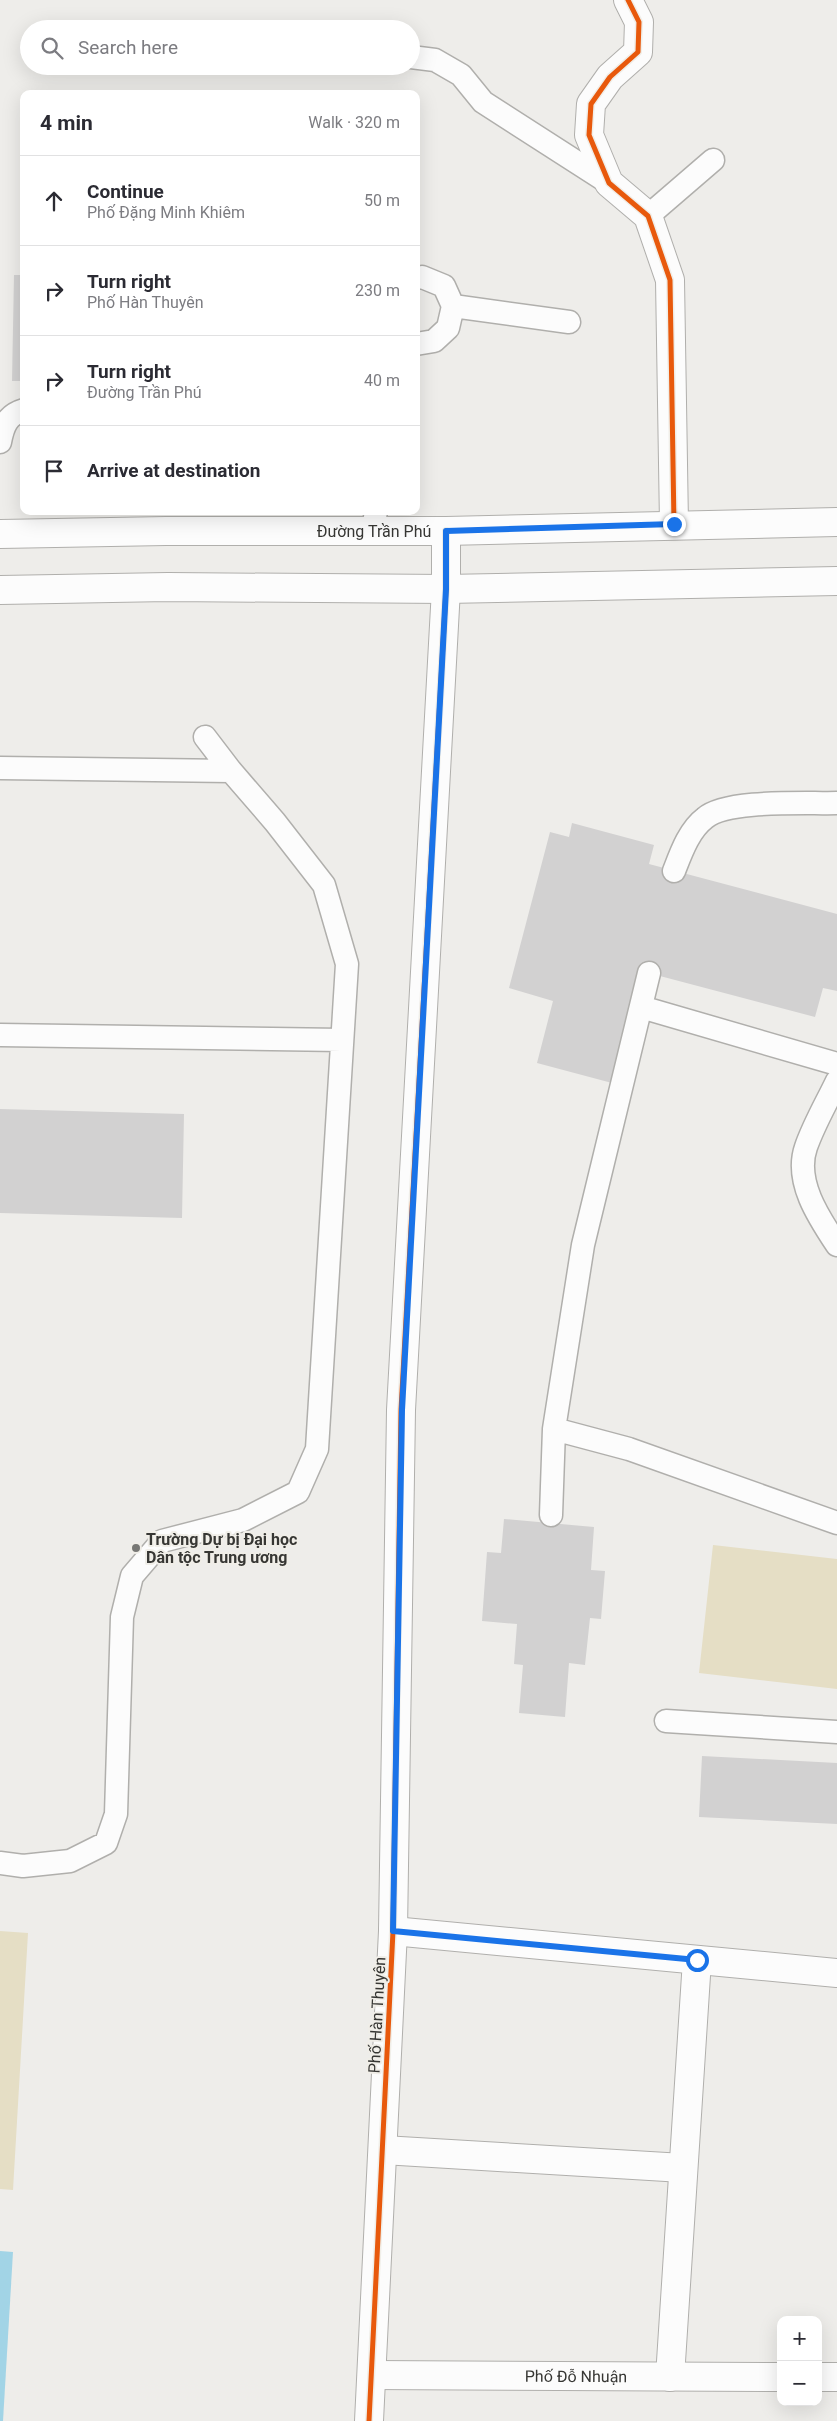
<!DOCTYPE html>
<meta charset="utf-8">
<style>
:root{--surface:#fff;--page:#f7f7f7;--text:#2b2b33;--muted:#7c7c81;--line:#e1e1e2}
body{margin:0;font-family:Roboto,sans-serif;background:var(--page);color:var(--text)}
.controls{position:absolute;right:15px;bottom:15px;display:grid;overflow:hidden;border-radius:10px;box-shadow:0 5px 20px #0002}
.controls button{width:45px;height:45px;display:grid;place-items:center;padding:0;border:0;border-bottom:1px solid var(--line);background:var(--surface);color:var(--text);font:25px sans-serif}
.stop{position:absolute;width:15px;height:15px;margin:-11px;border:4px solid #1a73e8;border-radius:50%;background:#fff}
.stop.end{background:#1a73e8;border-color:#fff;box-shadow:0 1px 5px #0008}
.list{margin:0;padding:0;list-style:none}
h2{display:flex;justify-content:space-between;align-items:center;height:65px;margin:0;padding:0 20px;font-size:21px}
h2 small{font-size:16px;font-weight:400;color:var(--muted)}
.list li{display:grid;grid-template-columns:32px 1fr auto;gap:15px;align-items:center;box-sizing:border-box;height:90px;padding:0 20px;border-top:1px solid var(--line)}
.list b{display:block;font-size:19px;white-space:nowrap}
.list p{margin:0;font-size:16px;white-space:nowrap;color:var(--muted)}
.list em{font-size:16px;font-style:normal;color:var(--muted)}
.icon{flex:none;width:28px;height:28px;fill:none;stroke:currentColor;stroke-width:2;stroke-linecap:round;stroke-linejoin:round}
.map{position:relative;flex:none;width:837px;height:2421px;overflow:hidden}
.search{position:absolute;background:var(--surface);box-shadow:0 5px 20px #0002;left:20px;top:20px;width:400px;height:55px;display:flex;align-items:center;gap:12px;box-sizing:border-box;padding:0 18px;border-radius:28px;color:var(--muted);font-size:19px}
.panel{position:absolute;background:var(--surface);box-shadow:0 5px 20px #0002;left:20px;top:90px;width:400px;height:425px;border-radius:10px}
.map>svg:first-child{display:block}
</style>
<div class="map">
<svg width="837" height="2421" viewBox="0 0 837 2421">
<rect width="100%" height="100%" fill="#eeedea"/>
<!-- green -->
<path fill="#e5dec5" d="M 713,1545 L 837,1559 L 837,1689 L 699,1673 Z
M 0,1931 L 28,1933 L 13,2190 L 0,2189 Z"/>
<!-- water -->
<path fill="#a2d4e6" d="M 0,2251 L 13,2252 L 3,2421 L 0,2421 Z"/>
<!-- building -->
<path fill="#d2d1d1" d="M 14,275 L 24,275 L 24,381 L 12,381 Z
M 572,823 L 654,845 L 649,864 L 837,914 L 837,991 L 823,988 L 815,1017 L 641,971 L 612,1083 L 537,1063 L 553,1001 L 509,988 L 550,832 L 569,837 Z
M 0,1109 L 184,1114 L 182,1218 L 0,1213 Z
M 504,1519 L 594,1527 L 591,1570 L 605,1571 L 601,1619 L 590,1618 L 585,1665 L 569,1663 L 565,1717 L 519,1713 L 523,1665 L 514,1664 L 517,1624 L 482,1621 L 487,1552 L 501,1553 Z
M 702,1756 L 837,1763 L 837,1824 L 699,1817 Z"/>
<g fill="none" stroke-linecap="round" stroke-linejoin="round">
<defs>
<path id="lane" d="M 411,57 L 435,60 L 461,75 L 483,102 L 609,183
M 648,216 L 713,160
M 416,278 L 422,277 L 444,286 L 453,306 L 448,328 L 434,341 L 416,344
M 453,306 L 569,322
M 0,442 C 3,426 7,415 24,410
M 373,530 L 376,511
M 0,768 L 231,771
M 674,871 C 681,853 689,830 705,818 C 727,799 807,804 837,803
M 641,1007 L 837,1064
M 0,1035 L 342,1040
M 837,1081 C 827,1102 814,1124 806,1147 C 794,1181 819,1218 837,1245
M 554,1429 L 629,1449 L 837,1523
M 551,1515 L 554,1429 L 583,1245 L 649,973
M 666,1721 L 837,1732
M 0,1863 L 23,1866 L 70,1861 L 106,1843 L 116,1814 L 122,1617 L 132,1576 L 162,1541 L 243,1520 L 298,1492 L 317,1449 L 347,964 L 324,885 L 275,822 L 231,771 L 205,737"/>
<g id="street">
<path d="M 628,0 L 639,22 L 638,52 L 610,77 L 591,104 L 589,135 L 609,183 L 648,216 L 670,280 L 674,524"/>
<path d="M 393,1931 L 837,1973"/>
<path d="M 383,2150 L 683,2168"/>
<path id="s1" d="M 372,2375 L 781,2377"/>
<path d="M 670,2377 L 697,1960"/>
<path d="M 818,2377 L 837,2377"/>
<path d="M 369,2421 L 393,1931 L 401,1410 L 446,589 L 446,531"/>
</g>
<g id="secondary">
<path id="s2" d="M 0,534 L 166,531 L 446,531 L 837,522"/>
<path d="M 0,590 L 168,587 L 446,589 L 837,581"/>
</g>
</defs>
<!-- lane casing -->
<use href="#lane" stroke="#b0afac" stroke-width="25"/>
<!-- street casing -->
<use href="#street" stroke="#b0afac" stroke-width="30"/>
<!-- secondary casing -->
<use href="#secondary" stroke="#b0afac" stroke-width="30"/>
<!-- lane -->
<use href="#lane" stroke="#fcfcfc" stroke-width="22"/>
<!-- street -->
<use href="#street" stroke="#fcfcfc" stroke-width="28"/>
<!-- secondary -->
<use href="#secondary" stroke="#fcfcfc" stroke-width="28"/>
<defs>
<path id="cycleway" d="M 628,0 L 639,22 L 638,52 L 610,77 L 591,104 L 589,135 L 609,183 L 648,216 L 670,280 L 674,524
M 369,2421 L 393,1931 L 401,1410 L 446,589 L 446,531"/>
</defs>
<!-- cycleway casing -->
<use href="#cycleway" stroke="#f0eee8" stroke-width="8"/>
<!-- cycleway -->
<use href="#cycleway" stroke="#e8590c" stroke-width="5"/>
</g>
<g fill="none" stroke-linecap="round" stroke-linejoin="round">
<!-- route -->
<path stroke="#1a73e8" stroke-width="6" d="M 674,524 L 446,531 L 446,589 L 402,1410 L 393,1931 L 697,1960"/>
</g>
<!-- markers -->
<circle fill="#777774" stroke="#f0eee8" stroke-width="2" cx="136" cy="1548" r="5"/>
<g text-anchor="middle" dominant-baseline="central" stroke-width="4" stroke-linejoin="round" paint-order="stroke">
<!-- street labels -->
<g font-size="16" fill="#373734" stroke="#f0eee8">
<text stroke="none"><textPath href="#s2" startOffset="374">Đường Trần Phú</textPath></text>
<text transform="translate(377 2015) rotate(-87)">Phố Hàn Thuyên</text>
<text stroke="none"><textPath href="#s1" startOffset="204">Phố Đỗ Nhuận</textPath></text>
</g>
<!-- poi labels -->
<g font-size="16" font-weight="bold" fill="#373734" stroke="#f0eee8" text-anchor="start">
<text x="146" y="1539">Trường Dự bị Đại học<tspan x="146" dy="18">Dân tộc Trung ương</tspan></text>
</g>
</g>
</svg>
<div class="controls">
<button>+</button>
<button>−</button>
</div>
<div class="stop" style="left:697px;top:1960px"></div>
<div class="stop end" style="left:674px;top:524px"></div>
<div class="search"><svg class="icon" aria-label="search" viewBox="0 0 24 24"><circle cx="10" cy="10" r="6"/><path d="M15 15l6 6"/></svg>Search here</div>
<section class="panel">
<h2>4 min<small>Walk · 320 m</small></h2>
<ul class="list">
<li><svg class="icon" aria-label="ahead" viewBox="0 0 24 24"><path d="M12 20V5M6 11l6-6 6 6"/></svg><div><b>Continue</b><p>Phố Đặng Minh Khiêm</p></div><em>50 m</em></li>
<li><svg class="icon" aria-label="right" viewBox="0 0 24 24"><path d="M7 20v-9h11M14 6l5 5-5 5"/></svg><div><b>Turn right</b><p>Phố Hàn Thuyên</p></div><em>230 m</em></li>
<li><svg class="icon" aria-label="right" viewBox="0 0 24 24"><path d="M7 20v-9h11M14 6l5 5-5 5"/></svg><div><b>Turn right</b><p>Đường Trần Phú</p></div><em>40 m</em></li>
<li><svg class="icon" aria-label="arrive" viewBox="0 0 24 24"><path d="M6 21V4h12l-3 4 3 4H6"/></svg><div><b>Arrive at destination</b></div></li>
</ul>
</section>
</div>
